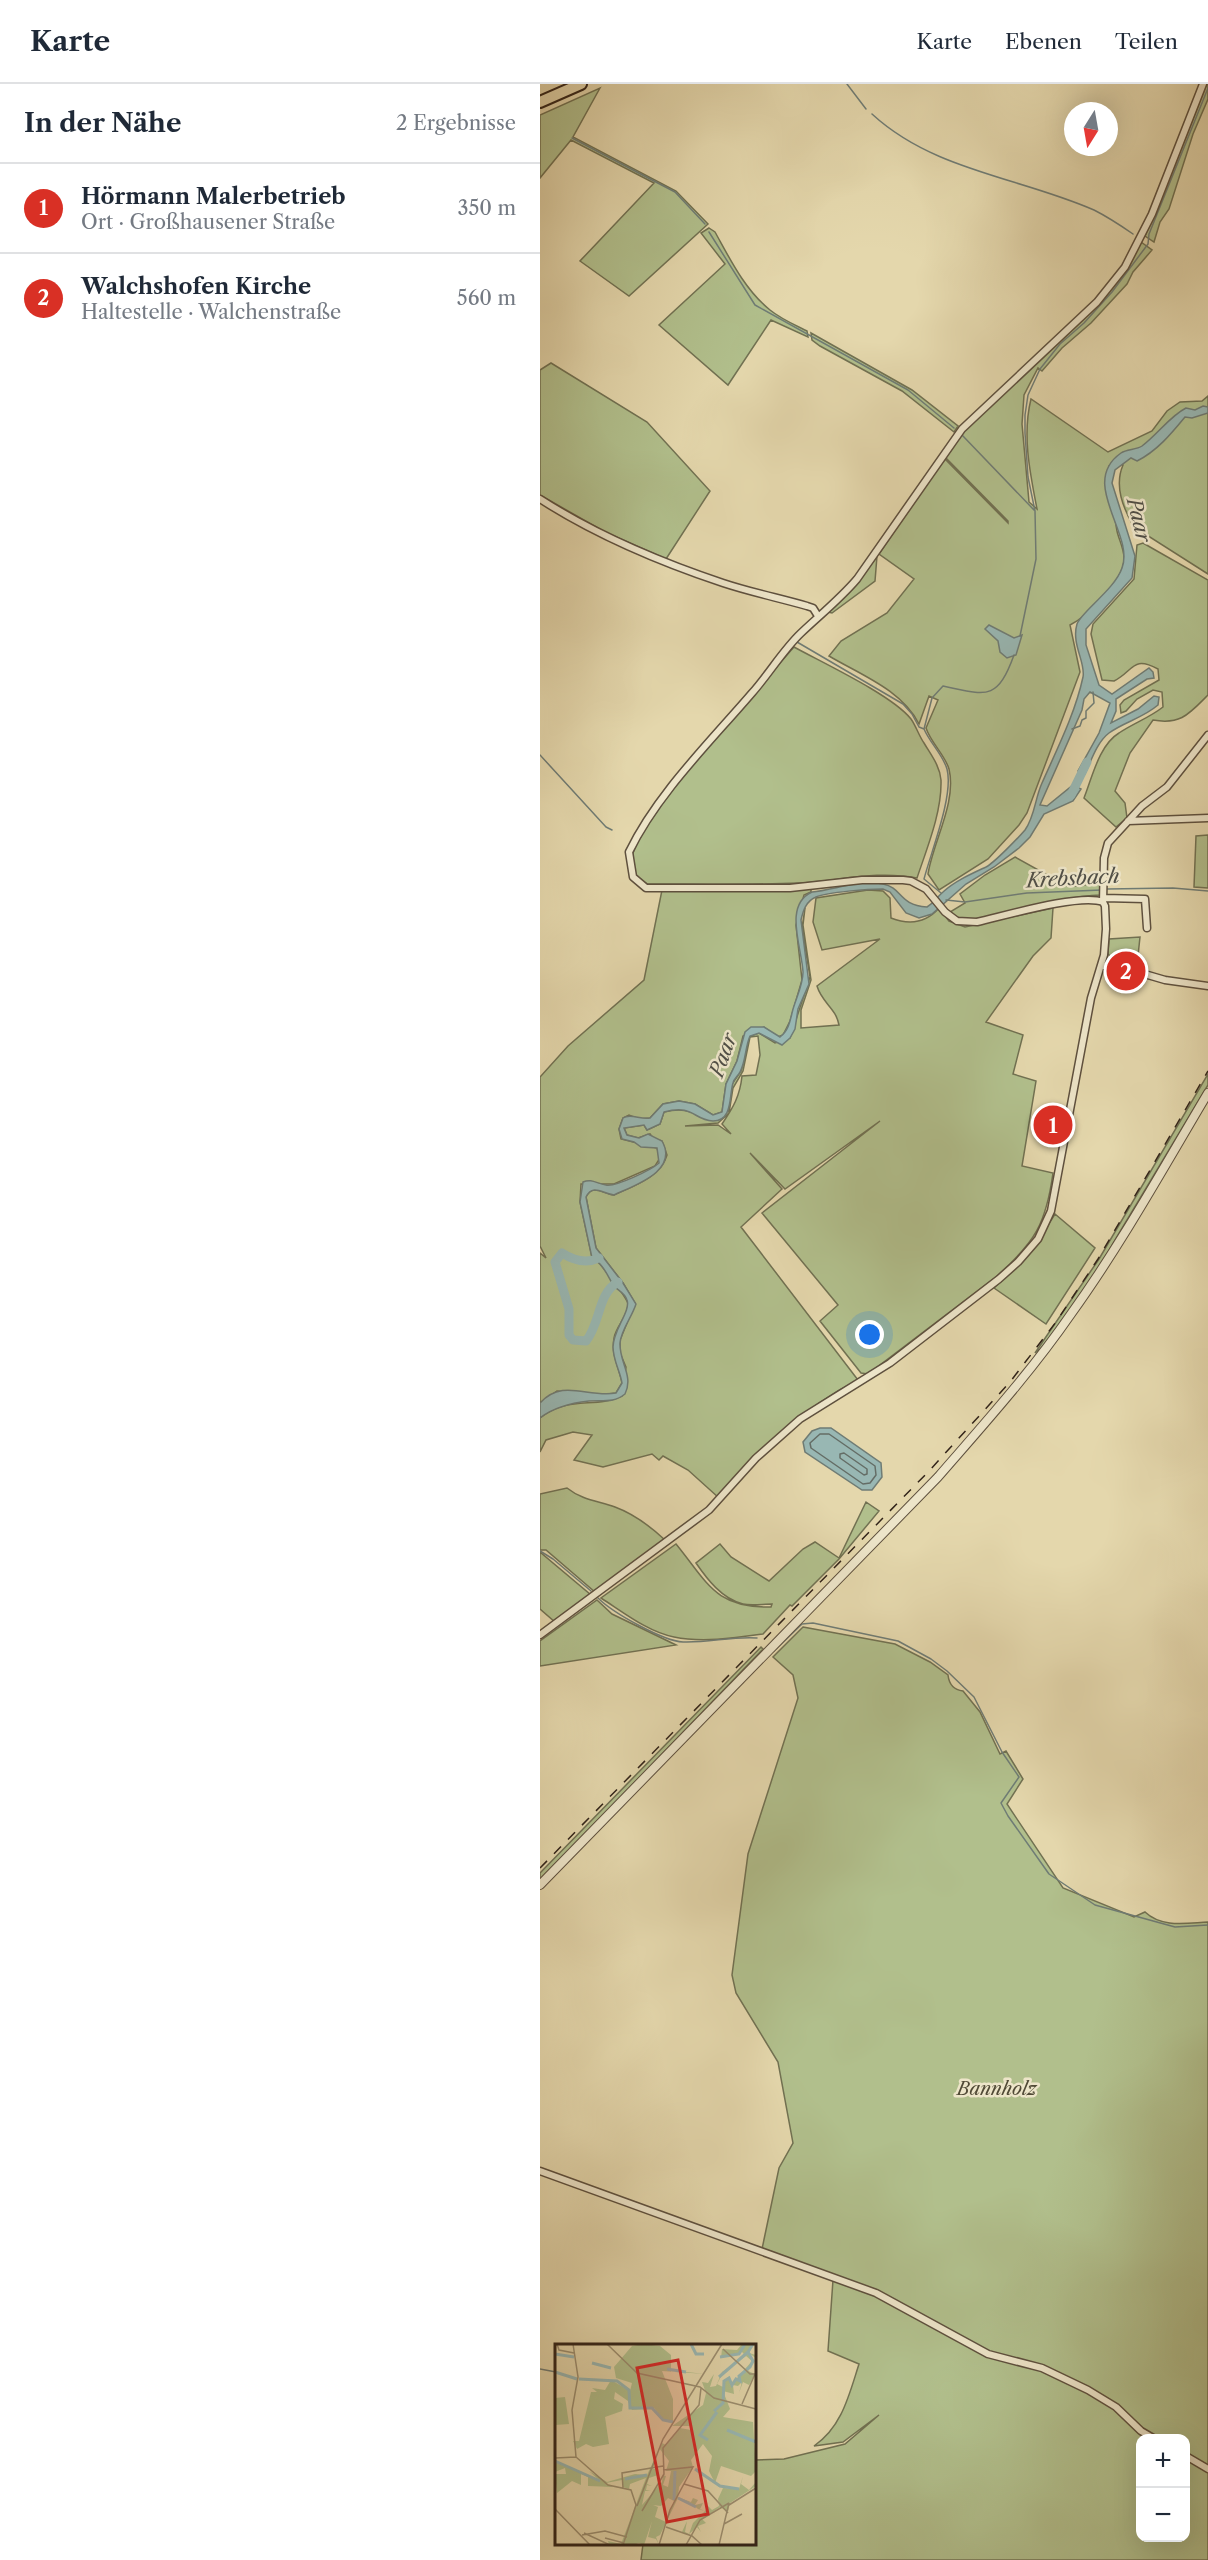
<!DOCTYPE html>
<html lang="de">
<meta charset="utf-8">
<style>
:root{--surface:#fff;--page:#f2f2f3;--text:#1f2937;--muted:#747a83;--line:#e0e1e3;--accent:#d93025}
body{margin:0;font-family:"Libre Caslon Text",serif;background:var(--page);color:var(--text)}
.controls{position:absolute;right:18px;bottom:18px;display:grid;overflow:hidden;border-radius:12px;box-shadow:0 6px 24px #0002}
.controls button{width:54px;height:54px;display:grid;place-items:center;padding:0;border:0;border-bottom:2px solid var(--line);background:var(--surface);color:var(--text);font:30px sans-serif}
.compass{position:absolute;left:524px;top:18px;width:54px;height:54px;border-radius:50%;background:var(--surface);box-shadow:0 6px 24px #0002;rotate:191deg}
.you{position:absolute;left:330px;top:1251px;width:21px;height:21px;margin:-15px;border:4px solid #fff;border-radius:50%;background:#1a73e8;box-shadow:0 0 0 9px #1a73e833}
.badge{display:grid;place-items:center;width:39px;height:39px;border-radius:50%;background:var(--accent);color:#fff;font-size:20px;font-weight:700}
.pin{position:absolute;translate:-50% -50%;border:3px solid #fff;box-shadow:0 2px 6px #0006}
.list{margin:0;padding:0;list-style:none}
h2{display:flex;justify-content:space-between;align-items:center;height:78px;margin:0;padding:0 24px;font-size:26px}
h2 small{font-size:20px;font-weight:400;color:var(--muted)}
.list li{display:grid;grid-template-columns:39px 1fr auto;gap:18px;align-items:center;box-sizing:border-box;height:90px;padding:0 24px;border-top:2px solid var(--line)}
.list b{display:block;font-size:22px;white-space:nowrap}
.list p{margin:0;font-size:20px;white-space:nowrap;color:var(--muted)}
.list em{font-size:20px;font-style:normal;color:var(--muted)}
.map{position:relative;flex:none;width:668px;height:2476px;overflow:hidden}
header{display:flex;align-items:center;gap:36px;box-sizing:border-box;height:84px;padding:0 30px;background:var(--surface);border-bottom:2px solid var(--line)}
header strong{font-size:28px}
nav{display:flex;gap:33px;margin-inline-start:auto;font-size:21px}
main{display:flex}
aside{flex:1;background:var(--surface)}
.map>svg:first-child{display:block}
</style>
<header>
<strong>Karte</strong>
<nav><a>Karte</a><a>Ebenen</a><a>Teilen</a></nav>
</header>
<main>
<aside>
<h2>In der Nähe<small>2 Ergebnisse</small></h2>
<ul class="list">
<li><span class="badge">1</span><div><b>Hörmann Malerbetrieb</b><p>Ort · Großhausener Straße</p></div><em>350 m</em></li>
<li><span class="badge">2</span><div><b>Walchshofen Kirche</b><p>Haltestelle · Walchenstraße</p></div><em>560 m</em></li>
</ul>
</aside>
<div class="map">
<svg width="668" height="2476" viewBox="0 0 668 2476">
<rect width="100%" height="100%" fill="#e4d7ac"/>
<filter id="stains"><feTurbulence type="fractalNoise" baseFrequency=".00333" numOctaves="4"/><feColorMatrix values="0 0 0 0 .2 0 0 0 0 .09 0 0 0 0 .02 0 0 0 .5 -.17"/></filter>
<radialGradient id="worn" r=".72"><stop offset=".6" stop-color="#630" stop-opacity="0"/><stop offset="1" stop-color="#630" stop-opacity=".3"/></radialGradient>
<!-- green -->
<path fill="#b1bf8c" stroke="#717152" stroke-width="1.5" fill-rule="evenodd" d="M 668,0 L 668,15 L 653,50 L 629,125 L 620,138 L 614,158 L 605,152 L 665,1 Z
M 60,4 L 33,53 L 136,107 L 168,140 L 89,212 L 40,177 L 114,99 L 31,56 L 0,94 L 0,31 Z
M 169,144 L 175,148 C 190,175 205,206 230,226 C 241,235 255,241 267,247 L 268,253 L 231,236 L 188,301 L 119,241 L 185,180 L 161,149 Z
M 601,158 L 612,166 L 593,188 L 587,200 L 551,239 L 522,264 L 502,287 L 498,284 L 484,311 L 482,340 L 489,418 L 497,425 C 490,389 482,351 491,315 L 568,368 L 612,347 L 627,327 L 640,318 L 662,317 L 668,312 L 668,490 L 594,443 C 583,424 574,402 583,381 L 577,375 L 569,382 C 572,403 573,426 577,447 C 579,456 584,465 584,474 C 585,495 548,532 530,541 L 540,588 L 487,729 L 479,741 L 448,775 L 399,806 L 388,790 C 393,758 417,718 409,685 C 405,671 391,659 386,644 L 398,616 L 389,612 L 379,640 C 362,606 321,591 289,572 L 301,557 L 347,529 L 374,495 L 339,470 L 404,374 L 468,439 L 468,437 L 405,373 L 423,346 L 550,227 L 590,178 Z
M 271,249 L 372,306 L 418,342 L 414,348 L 362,307 L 280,262 L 272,256 Z
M 11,279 L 107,338 L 170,407 L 126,475 L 65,448 L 0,411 L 0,286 Z
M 603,459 L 668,496 L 668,611 C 649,630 641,641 613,636 L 590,669 L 575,707 L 585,719 L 587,734 L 576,743 L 544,714 C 552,694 559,661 579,649 C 594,639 609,634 623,623 L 622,608 L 613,606 L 597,615 L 586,627 L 581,629 L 580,621 L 584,616 L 619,596 L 618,585 C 592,571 594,587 574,597 L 562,596 L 551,550 L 553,540 L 594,495 L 597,461 Z
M 337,472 L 335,497 L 292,529 L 288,528 L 318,498 Z
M 254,563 C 283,579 352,611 371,635 C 376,642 379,652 384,659 C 391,671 400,682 401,696 C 402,728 387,764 377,794 C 336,786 299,797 258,799 C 208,801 157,800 107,800 C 100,795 91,789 91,779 C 91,741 223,599 254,563 Z
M 668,751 L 668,804 L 654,803 L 656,752 Z
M 475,773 L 527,802 L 541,802 L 560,797 L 561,811 C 515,813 472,830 427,836 L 417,833 L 410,828 L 425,819 L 420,810 L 445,791 Z
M 271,805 L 271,808 L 264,811 L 256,841 L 262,896 L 250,937 L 243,951 L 238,953 L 224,943 L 203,952 L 197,977 L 186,1000 L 182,1028 L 173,1031 L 155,1020 L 139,1017 L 123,1020 L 110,1034 L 99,1035 L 89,1031 L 83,1034 L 79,1045 L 81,1055 L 117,1064 L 120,1074 L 115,1082 L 74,1100 L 41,1100 L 40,1118 L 52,1173 L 59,1178 C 64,1186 87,1213 88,1220 C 89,1231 76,1242 74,1254 C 71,1271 79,1283 82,1299 L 76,1309 L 59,1311 L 17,1307 L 0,1319 L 0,1169 L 6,1174 L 0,1162 L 0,993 L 28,962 L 104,896 L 122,806 Z
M 328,806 L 343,807 L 350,814 L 351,834 C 369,841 385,840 399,824 L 409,837 L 425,843 L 513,824 L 511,854 L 493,872 L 446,938 L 483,951 L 473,990 L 496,997 L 482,1082 L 513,1089 C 506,1140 495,1158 457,1192 L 328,1290 L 321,1289 L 280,1237 L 298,1221 L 222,1129 L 340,1037 L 245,1105 L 210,1069 L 242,1105 L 201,1143 L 318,1296 C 260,1325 220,1367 179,1414 L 148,1386 L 123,1372 L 119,1376 L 112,1370 L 63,1383 L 34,1376 L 52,1351 L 33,1348 L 6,1356 L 0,1368 L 0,1334 C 28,1311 55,1325 82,1312 L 86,1283 L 80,1269 L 80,1256 L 95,1219 L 83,1199 L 56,1164 L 46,1113 C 53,1099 63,1110 74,1111 C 93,1102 121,1093 127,1071 L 122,1057 L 113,1054 L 110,1050 L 98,1054 L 87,1051 L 84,1044 L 104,1041 L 107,1046 L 120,1040 L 124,1028 C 140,1024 150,1026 164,1034 L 188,1027 L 192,1000 L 201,987 L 210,952 L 219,949 L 235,959 L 250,954 L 270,893 L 262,844 L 265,824 L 263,841 L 271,896 L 261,926 L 261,944 L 299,941 C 296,924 282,919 277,902 L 340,855 L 282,866 L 273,838 L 276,814 ZM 218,952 L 220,971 L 216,991 L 202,992 C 200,1012 193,1024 182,1040 L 191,1050 L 178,1041 L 145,1042 L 178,1039 L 189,1029 L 193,1004 L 203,987 L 210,953 Z
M 600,853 L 597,881 L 571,873 L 568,870 L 569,855 Z
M 668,990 L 668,1001 C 639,1049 610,1097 581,1146 C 563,1176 522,1251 495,1269 L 559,1175 Z
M 515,1130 L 555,1164 L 506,1240 L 454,1204 L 491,1168 Z
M 27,1404 C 42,1416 58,1417 75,1423 C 94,1430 110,1442 125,1456 L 55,1508 L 6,1466 L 0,1466 L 0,1410 Z
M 326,1418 L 339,1427 L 299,1475 L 252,1522 L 250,1521 L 223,1550 C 195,1554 162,1559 134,1553 C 108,1548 83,1528 61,1514 L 136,1460 C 168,1499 175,1524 231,1523 L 232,1520 C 223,1520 211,1522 203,1520 C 182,1515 167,1495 156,1479 L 180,1460 L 191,1473 L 229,1497 L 263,1465 L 275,1458 L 299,1474 Z
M 0,1468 L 51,1511 L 15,1538 L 0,1525 Z
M 57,1516 L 72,1530 L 136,1561 L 0,1582 L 0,1557 Z
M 263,1543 L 355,1560 L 390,1578 L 408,1591 C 409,1600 414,1606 423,1607 L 440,1628 L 460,1670 L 466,1667 L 483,1695 L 467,1720 L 523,1804 L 594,1833 L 605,1828 C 622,1844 646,1839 668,1838 L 668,2476 L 101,2476 L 103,2460 L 214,2460 L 215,2376 L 244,2375 L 305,2360 L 339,2331 L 303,2358 L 274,2362 C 302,2343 309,2311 319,2280 L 288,2267 L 293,2196 L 222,2165 L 239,2084 L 253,2059 L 238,1978 L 196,1909 L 192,1891 L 208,1770 L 258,1614 L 253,1591 L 233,1573 ZM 600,2354 L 646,2354 L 646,2454 L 600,2454 Z
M 221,1563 L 223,1565 L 0,1797 L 0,1789 Z"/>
<!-- water -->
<path fill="#98b7b3" stroke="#6f7c75" stroke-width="1.5" d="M 663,322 L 668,323 L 668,329 L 652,334 L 645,333 C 631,350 617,367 597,377 L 591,374 L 575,386 L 572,399 L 595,472 L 592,494 L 546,545 L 546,561 L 559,601 L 572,610 L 609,584 L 613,588 L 614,594 L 607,595 L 576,615 L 576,627 L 571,639 L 598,625 L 614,612 L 619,613 L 618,621 C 603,634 584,638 569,649 C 557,658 551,677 545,690 L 538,687 L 559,649 L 570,619 L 550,608 L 544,615 L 542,626 L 500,721 L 507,722 L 533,701 L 541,705 L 533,717 L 504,730 L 490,753 L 479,764 L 454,783 L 426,800 L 392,830 L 379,834 L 366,829 L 350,808 L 343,805 C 329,805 288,808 276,813 C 266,817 263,827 261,836 L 269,900 L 258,925 L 255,945 L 250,954 L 242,961 L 219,949 L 210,952 C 205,963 206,977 200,988 C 198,992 194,994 193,999 C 189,1012 193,1037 173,1037 C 153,1036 154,1020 124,1028 L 120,1040 L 107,1046 L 104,1041 L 84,1044 L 87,1051 L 99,1054 L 108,1050 L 122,1057 C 139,1087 95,1101 74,1111 C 63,1110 53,1099 46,1113 L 56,1164 L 83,1199 L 96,1220 C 92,1233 81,1246 80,1259 C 79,1278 94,1292 85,1310 C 74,1319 63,1316 49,1317 C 31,1319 14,1323 0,1334 L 0,1319 C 23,1294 47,1314 76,1309 L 82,1299 C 80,1287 73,1276 73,1263 C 73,1246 91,1227 87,1216 C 84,1207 75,1206 72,1199 C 67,1190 62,1179 52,1174 L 40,1118 L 43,1098 C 52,1094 57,1100 66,1101 C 76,1103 111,1086 119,1079 L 117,1064 L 101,1063 L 94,1058 L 82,1055 L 79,1045 L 83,1034 C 90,1029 101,1036 110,1034 L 123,1020 L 139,1017 L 155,1020 L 173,1031 L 182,1028 L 186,1000 L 197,977 L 205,948 L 211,943 L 224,943 L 240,953 C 248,947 250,938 252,929 C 255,916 263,902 263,888 C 262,864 243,821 272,808 C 294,806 321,795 343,800 C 363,804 358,821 387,823 C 394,819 397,813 403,808 C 415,797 431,790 446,783 C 454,779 479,753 485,746 C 495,732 495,714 502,699 C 517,665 535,630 543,593 C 546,579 531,560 537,540 C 541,528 575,505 582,484 C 595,450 538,399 581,369 C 587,365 596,366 602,362 C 618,350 630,332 646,324 L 655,326 Z
M 449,541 L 474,554 L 482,551 L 476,571 L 467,574 L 460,568 L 458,557 L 445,545 Z
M 280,1344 L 291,1344 L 341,1379 L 342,1393 L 332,1406 L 322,1406 L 265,1368 L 263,1358 L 272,1347 Z"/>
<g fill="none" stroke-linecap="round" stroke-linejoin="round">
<!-- shore -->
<path stroke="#646d66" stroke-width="1.5" d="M 280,1350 L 289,1350 L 335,1382 L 336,1391 L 330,1399 L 323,1400 L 271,1364 L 270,1359 Z
M 304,1369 L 327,1385 L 327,1390 L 324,1391 L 300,1374 L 300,1370 Z"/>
<!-- stream -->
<path stroke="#6f7c75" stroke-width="1.5" d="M 307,0 L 326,25
M 332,30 C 394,87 479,93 554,126 C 568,133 580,141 593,150
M 32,54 L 135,108 L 165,140
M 169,148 L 215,221 L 368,306 L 414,344
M 422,351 L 494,426
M 480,552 L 496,475 L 495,427 L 488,393 L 485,349 L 485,331 L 488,311 L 500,285 L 520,260 L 544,239 L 572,208 L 608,160 L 609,150 L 668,4
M 257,558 L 363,620 L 372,630 L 379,643 L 384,645
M 532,645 L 540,642 L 542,636 L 546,634 L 546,627 L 554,619 L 553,608
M 0,671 L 66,743 L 72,746
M 567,805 L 633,804 L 668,807
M 401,809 L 384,795 C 391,768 414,711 407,685 C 403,671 390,659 384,645 L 392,614 L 403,602 C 446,611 457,618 474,571
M 406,816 L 425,818 L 487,809 L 562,806
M 0,1467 L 13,1475 L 51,1507
M 58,1514 C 73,1529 123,1557 143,1558 C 168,1559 193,1552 217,1554
M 234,1567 L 262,1540 L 273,1539 L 358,1557 L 391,1575 L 407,1587 L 434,1613 L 462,1668 L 479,1693 L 461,1719 L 468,1732 L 509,1790 L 555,1821 L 635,1843 L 668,1841
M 0,2285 L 16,2288"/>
<!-- river -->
<path stroke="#98b7b3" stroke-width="9" d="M 531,711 L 547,678
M 59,1174 C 46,1180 33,1176 22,1169 L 15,1178 L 29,1225 L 29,1251 L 33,1256 L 46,1257 C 61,1239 57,1210 78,1198"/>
<defs>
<path id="minor" d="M 0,415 C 56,451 120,478 183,499 C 210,508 239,514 267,522 L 273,524 L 278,532
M 588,737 L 668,734
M 564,814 L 605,815 L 607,844
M 563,818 C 540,809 464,832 437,838 L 417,837 L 405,828 L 386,805 L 371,797 L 363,796 L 322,796 L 250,804 L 106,804 L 93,793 L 89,768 C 117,710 170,658 212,609 C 229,590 243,566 261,549 C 280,531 300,515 317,495 L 422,345 L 557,218 L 585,183 L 612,130 L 663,0
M 561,882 L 577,882 L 625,896 L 668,902
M 0,1551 L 169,1426 L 216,1374 L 260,1335 L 350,1279 L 459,1195 L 478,1178 L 498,1155 L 511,1127 L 551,914 L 564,871 L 566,845 L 565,822 L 563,818 L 564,774 L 568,759 L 602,722 L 627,703 L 668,651
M 0,2087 L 336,2209 L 448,2270 L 502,2284 L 548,2306 L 576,2323 L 601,2347 L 613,2354
M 646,2372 L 668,2385"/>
<path id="tertiary" d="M 0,1801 L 398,1393 C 444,1340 491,1288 531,1230 C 582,1159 624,1083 668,1009"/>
<path id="trunk" d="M 0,18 L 41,0"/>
</defs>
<!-- minor casing -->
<use href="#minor" stroke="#5e503e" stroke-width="9"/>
<!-- tertiary casing -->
<use href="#tertiary" stroke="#5e503e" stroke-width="10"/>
<!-- trunk casing -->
<use href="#trunk" stroke="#312319" stroke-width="14"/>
<!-- minor -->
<use href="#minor" stroke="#ede5c9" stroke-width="6"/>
<!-- tertiary -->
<use href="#tertiary" stroke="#ede5c9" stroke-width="8"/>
<!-- trunk -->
<use href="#trunk" stroke="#e4d7ac" stroke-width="10"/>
<!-- rail -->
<path stroke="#312319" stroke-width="1.5" stroke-dasharray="10 10" stroke-linecap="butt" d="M 0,1784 L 389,1387 L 470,1298 L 516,1238 L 558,1175 L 668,987"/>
</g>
<g text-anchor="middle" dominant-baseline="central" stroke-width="5" stroke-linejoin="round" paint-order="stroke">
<!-- park labels -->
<g font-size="18" font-style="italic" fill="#514a36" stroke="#ede5c9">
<text x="457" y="2005">Bannholz</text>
</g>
<!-- water labels -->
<g font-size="20" font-style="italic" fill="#504f47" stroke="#ede5c9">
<text transform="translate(599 436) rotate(76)">Paar</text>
<text transform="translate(533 794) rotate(-3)">Krebsbach</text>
<text transform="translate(183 971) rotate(-71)">Paar</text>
</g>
</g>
<!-- overview -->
<g transform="translate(15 2260)">
<rect width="201" height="201" fill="#e4d7ac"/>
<path d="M 88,0 L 105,2 L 116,11 L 116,28 L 132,28 L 150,30 L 107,27 L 118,55 L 118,77 L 109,76 L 99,64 L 77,66 L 73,57 L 60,48 L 59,55 L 68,60 L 67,67 L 50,73 L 54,100 L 38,103 L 31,100 L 22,105 L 18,97 L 24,97 L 36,48 L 42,48 L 37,44 L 50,46 L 56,36 L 75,47 L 77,39 L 61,34 L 59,23 L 77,2 ZM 187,0 L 198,0 L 194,9 L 201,11 L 201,14 L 195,10 L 199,17 L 193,27 L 200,30 L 194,41 L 188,38 L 184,49 L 187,38 L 183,42 L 178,41 L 179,50 L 168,47 L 175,65 L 168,73 L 198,78 L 201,127 L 196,132 L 166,122 L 160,139 L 154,127 L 157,112 L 148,100 L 136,116 L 138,123 L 124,143 L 123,153 L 136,158 L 138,154 L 143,156 L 140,161 L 148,159 L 145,165 L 150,167 L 153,162 L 157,166 L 164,162 L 163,155 L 168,144 L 184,145 L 188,132 L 186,140 L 194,146 L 201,138 L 201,142 L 175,159 L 173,168 L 165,163 L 147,175 L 151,179 L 143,182 L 146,188 L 142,183 L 133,191 L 127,188 L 132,177 L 130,188 L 134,190 L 138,179 L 150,167 L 143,165 L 136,159 L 123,154 L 105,191 L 101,193 L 104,201 L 101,195 L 93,193 L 97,177 L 89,201 L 84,199 L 78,201 L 54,200 L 53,197 L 66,200 L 91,134 L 75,140 L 74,145 L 68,143 L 67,136 L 51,139 L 58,143 L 33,142 L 33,133 L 26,130 L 26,141 L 17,137 L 2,149 L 0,130 L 11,130 L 10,124 L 0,128 L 0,117 L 44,136 L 34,127 L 52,138 L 80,130 L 92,131 L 107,99 L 111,101 L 125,84 L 136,86 L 136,82 L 117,82 L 148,61 L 151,49 L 147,38 L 153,39 L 159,30 L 155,43 L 161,42 L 167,28 L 190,11 L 187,8 L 166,14 L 167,5 L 182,6 ZM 191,12 L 197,17 L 177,40 L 174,34 L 169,36 L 168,43 L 162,40 L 169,27 ZM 104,104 L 114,117 L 111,127 L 116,127 L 113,143 L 108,141 L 111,132 L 108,131 L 107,138 L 87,161 L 90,147 L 96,146 L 91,146 L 92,141 L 97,142 L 92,140 L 94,134 L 103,131 L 102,125 L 98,125 ZM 113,154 L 119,157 L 111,178 L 100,173 L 103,163 L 98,161 L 106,162 ZM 10,53 L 14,80 L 0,81 L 0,54 Z" fill="#b1bf8c" fill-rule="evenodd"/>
<path fill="none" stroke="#98b7b3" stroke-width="3" d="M 136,0 L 141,10 L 149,10M 0,10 L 19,13M 165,13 L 184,10 L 190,0M 37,19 L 56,24M 112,25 L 131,28M 0,28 L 22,35M 164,33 L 193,8M 24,35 L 62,37 L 74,46 L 75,64 L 97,64 L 108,76 L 118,78M 159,67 L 168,59 L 169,37 L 174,34 L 177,41 L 181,35 L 185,37 L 184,32 L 195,23 L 198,17 L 193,8 L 198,0M 172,86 L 201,98M 153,96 L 145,91 L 162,68M 0,117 L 45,137M 140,125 L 165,142 L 184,145M 70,135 L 92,131M 123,154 L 141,163M 119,156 L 120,127"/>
<path fill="none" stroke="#9c8f71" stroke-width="1.5" d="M 2,0 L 4,6 L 19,9M 18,0 L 23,33 L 17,66 L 21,113 L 53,141 L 76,146 L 81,161M 52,0 L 82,29 L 145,43 L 159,54 L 201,65M 168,5 L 195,30 L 200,30M 187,60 L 200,30M 0,114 L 21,113M 129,140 L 153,147 L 173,169M 68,144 L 67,129 L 108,122M 174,161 L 201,144M 82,162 L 108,95 L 167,0M 0,165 L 35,201M 87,167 L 109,130 L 108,104 L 144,61 L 146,44M 169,180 L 187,170M 111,183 L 137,192 L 147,201M 29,189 L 55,201M 27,191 L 50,187 L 72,193M 50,194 L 69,199M 68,201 L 81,161M 104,201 L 115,166 L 138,123 L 108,126M 131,201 L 145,176 L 174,159M 164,201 L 174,159"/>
<path fill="#d62828" fill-opacity="0.15" stroke="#d62828" stroke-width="3" d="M 123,16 L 153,170 L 112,178 L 82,24 Z"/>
<rect width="201" height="201" fill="none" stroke="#312319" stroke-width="3"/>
</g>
<rect width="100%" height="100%" filter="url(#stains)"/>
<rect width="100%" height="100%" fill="url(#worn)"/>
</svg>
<div class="controls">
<button>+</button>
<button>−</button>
</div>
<svg class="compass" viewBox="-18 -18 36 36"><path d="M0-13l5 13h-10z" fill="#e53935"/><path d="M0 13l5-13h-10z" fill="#747a83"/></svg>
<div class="you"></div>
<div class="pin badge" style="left:513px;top:1041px">1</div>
<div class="pin badge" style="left:586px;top:887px">2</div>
</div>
</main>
